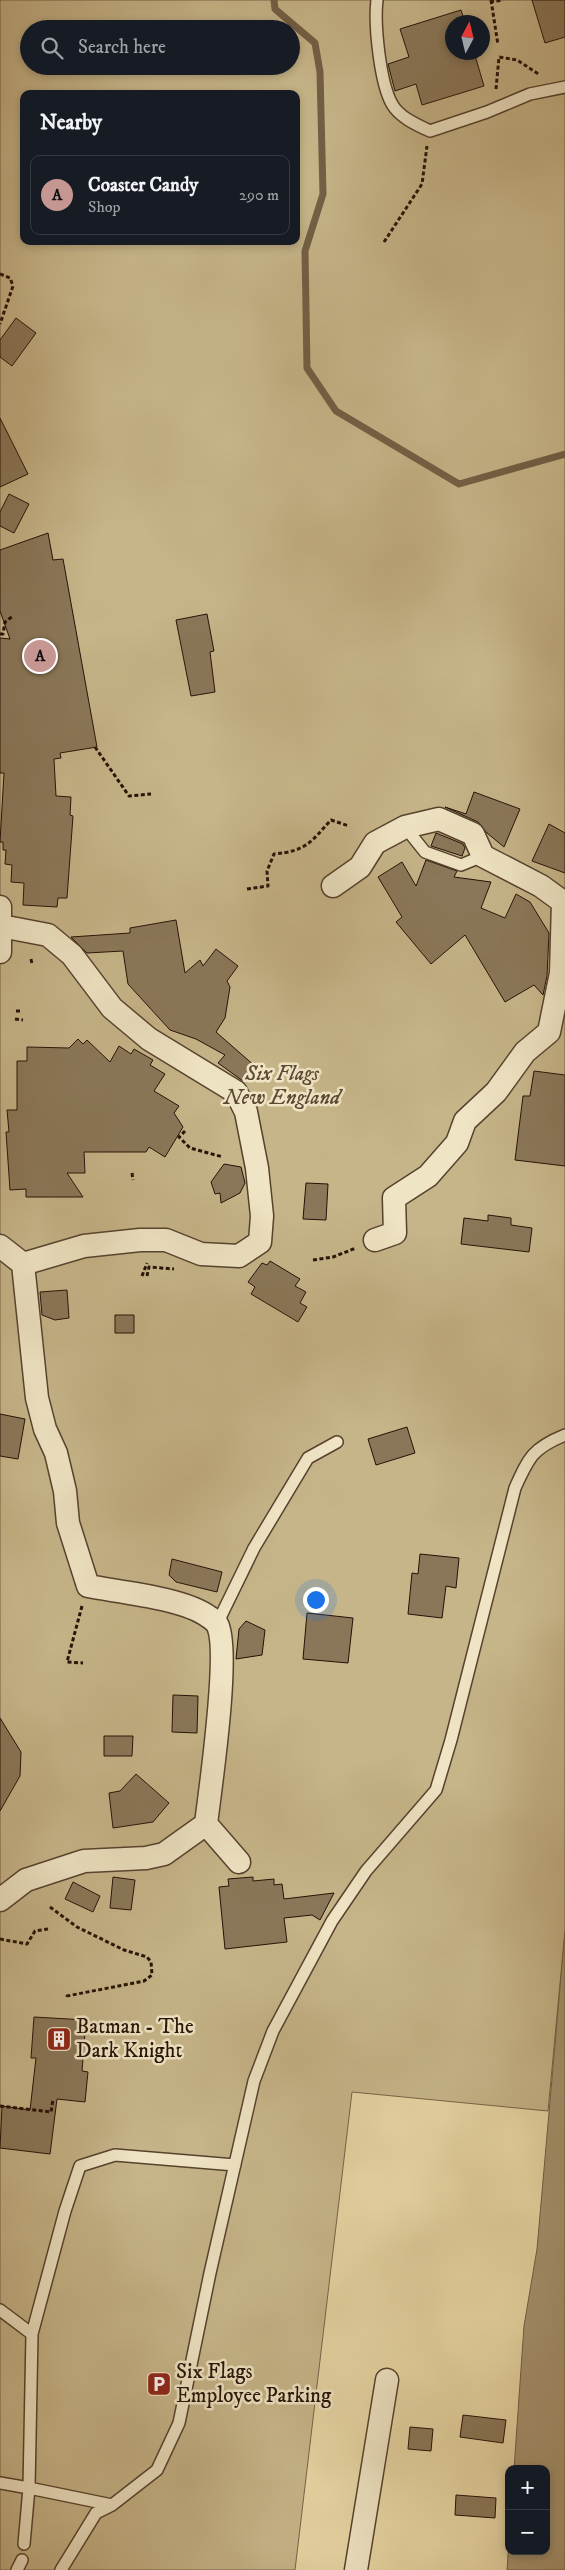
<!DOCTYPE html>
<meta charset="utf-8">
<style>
:root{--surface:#171b24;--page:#20242c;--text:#f1f3f6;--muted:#9ea1a6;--line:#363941;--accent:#c59692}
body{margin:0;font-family:"IM FELL DW Pica",serif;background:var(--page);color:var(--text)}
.controls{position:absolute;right:15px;bottom:15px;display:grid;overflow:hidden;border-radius:10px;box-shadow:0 2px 8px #0003}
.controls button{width:45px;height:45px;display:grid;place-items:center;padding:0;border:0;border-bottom:1px solid var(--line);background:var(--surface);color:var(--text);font:25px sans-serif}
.compass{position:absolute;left:445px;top:15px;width:45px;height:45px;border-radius:50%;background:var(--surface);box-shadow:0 2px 8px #0003;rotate:7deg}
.you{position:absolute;left:315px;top:1599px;width:18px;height:18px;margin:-12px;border:4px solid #fff;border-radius:50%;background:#1a73e8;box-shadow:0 0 0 8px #1a73e833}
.badge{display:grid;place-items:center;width:32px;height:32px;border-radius:50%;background:var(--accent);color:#111;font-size:16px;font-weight:700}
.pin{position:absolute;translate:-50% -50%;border:2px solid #fff;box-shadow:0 1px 5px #0006}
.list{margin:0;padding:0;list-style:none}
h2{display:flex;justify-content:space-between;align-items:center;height:65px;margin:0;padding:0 20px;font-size:21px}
h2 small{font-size:16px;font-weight:400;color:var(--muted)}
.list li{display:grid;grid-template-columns:32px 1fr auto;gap:15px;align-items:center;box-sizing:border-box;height:80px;margin:0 10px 10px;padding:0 10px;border:1px solid var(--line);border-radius:10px}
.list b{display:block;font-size:19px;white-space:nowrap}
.list p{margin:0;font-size:16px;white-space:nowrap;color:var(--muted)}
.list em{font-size:16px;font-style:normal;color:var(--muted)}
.icon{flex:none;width:28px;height:28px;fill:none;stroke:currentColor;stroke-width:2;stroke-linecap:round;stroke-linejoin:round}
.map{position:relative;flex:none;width:565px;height:2570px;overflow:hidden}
.search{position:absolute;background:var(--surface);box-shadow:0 2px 8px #0003;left:20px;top:20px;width:280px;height:55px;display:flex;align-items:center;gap:12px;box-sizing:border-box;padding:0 18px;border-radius:28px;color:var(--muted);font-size:19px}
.panel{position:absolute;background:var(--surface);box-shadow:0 2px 8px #0003;left:20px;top:90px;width:280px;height:155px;border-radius:10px}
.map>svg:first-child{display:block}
</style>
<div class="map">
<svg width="565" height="2570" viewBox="0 0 565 2570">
<rect width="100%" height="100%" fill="#e7d6a4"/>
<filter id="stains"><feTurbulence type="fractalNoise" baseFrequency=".004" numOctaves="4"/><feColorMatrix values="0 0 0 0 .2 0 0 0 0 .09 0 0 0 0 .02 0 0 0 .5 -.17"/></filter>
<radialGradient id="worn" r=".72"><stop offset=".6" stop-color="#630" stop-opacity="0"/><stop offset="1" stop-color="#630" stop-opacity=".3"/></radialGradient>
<!-- green -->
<path fill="#c6b589" stroke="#766348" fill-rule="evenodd" d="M 0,0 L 565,0 L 565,1931 L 548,2111 L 352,2092 L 295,2570 L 0,2570 ZM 452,22 L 482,22 L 482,52 L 452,52 ZM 29,29 L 291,29 L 291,66 L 29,66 ZM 24,94 L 296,94 L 296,241 L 24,241 Z"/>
<!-- water -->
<path fill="#a5936f" stroke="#725f45" d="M 565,1931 L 565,2570 L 507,2570 L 509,2540 L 509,2551 L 546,2551 L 546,2469 L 514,2469 L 524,2326 L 537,2249 Z"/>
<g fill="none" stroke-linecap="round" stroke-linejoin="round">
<!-- stream -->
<path stroke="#725f45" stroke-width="7" d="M 274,0 L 275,9 L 315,43 L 320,72 L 323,194 L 305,251 L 307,368 L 336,411 L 459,484 L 565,454"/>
</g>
<!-- building -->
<path fill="#8a7759" stroke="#251107" d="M 532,0 L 565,0 L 565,37 L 545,43 Z
M 461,10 L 465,22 L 452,22 L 452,52 L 474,52 L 484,86 L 422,105 L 416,84 L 395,91 L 388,64 L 409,57 L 400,29 Z
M 16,318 L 36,333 L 12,366 L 0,357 L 0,340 Z
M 0,418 L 28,474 L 0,487 Z
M 9,494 L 29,504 L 14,533 L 0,526 L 0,512 Z
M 48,533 L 53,560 L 63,559 L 97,747 L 60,753 L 61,758 L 54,759 L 56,796 L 71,797 L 70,815 L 73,816 L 67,898 L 58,898 L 57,907 L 23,905 L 24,883 L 11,882 L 12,865 L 5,864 L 6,850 L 3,850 L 3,842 L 0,842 L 4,773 L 0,773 L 0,638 L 10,639 L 0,611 L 0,550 Z
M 207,614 L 214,651 L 210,652 L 215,692 L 191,696 L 176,620 Z
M 474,792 L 520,809 L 504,847 L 487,833 L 478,822 L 445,807 L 466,814 Z
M 549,824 L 565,833 L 565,873 L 532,861 Z
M 436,833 L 463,844 L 465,848 L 462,856 L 431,846 Z
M 426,860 L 457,871 L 454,877 L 491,882 L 481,908 L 505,918 L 516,894 L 530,902 L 549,933 L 547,976 L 543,995 L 534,985 L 505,1002 L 465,935 L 431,964 L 396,922 L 402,917 L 378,877 L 402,862 L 416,886 Z
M 176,920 L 185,973 L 200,960 L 203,966 L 216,949 L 238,966 L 227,981 L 230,987 L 225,1018 L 216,1032 L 256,1067 L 243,1081 L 218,1063 L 225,1055 L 196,1039 L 170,1030 L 128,984 L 123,951 L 87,953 L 71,937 L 130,933 L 130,928 Z
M 78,1039 L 83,1044 L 87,1040 L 110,1062 L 119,1046 L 131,1054 L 134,1049 L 153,1060 L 150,1065 L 165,1074 L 154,1091 L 179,1106 L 174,1113 L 183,1127 L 165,1157 L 149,1147 L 146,1152 L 84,1152 L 85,1173 L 67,1173 L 83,1197 L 26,1197 L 26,1189 L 10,1190 L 6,1132 L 9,1132 L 7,1110 L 17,1110 L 17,1061 L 27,1061 L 27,1047 L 69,1048 Z
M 534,1071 L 565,1075 L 565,1166 L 515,1160 L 523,1096 L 530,1096 Z
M 224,1164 L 241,1167 L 245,1183 L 240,1193 L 221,1203 L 220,1193 L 215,1194 L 211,1182 Z
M 306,1183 L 328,1184 L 326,1220 L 303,1219 Z
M 488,1215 L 511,1218 L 511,1225 L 532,1228 L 529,1252 L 461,1244 L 464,1218 L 488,1221 Z
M 270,1261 L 300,1279 L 295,1286 L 306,1292 L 300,1303 L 307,1307 L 298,1322 L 251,1294 L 255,1287 L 248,1282 L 262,1263 L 267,1265 Z
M 67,1290 L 69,1318 L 55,1320 L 42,1315 L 40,1292 Z
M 115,1315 L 134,1315 L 134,1333 L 115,1333 Z
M 0,1414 L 25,1419 L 18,1459 L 0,1456 Z
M 407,1427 L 415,1453 L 376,1465 L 368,1439 Z
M 420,1554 L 459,1558 L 456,1588 L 446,1586 L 442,1618 L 408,1614 L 412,1573 L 418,1574 Z
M 172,1559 L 222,1572 L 217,1592 L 176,1582 L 169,1575 Z
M 307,1613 L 353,1618 L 348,1663 L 303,1659 Z
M 246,1621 L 265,1630 L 262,1655 L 236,1659 L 239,1629 Z
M 173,1695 L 198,1696 L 197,1733 L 172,1732 Z
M 0,1718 L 21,1752 L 20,1776 L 0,1811 Z
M 104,1736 L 133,1736 L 132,1756 L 104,1756 Z
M 136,1774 L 169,1803 L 153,1822 L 113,1828 L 109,1793 L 120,1791 Z
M 113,1877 L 135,1880 L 131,1910 L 110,1908 Z
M 253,1877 L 253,1881 L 274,1879 L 274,1885 L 282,1884 L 284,1899 L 334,1893 L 320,1920 L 312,1915 L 284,1918 L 287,1942 L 225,1949 L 219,1887 L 229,1886 L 228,1879 Z
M 73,1882 L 100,1896 L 93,1912 L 65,1899 Z
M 34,2017 L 86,2020 L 82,2071 L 88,2072 L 85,2102 L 57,2099 L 50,2154 L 0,2148 L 2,2106 L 30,2110 L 36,2058 L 31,2058 Z
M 463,2415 L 506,2420 L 503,2443 L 460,2437 Z
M 410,2427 L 433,2429 L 431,2451 L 408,2449 Z
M 456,2495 L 496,2498 L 495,2518 L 455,2515 Z"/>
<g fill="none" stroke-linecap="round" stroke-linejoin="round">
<defs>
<path id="lane" d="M 377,0 C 374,24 380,83 392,104 C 399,117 417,125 430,131 L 487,112 L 530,94 L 565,87
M 405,827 L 425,852 L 461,865 L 483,856
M 217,1624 L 254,1548 L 308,1458 L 337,1442
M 0,2310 L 32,2334
M 0,2483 L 29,2488 L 32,2334 L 65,2211 L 80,2166 L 115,2155 L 235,2165
M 24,2544 L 29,2488 L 112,2505 L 157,2470 L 179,2423 L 210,2273 L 254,2081 L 273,2031 L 332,1921 L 366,1871 L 436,1790 L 451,1740 L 515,1488 C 529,1457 533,1448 565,1435
M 17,2570 L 22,2560
M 61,2570 L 96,2513 L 112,2505"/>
<path id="street" d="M 333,886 L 360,867 L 375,843 L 405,827 L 439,819 L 473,834 L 483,856 L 541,886 L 563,902 L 561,973 L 549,1032 L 525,1052 L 496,1092 L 465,1121 L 457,1143 L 428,1176 L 394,1198 L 395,1233 L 375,1240
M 0,907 L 0,952
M 1,926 L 48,935 L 72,955 L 112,1008 L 149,1039 L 236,1092 L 246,1112 L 257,1168 L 262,1216 L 260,1242 L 239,1256 L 201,1254 L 166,1240 L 140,1240 L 84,1246 L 23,1264
M 0,1246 L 23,1264 L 37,1398 L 45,1429 L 56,1453 L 65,1491 L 68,1523 L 88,1586 C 119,1592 184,1598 209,1617 C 211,1618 216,1622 217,1624 C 231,1649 210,1790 206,1824 L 164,1854 L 146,1858 L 84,1861 L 26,1880 L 0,1900
M 206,1824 L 239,1862
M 356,2570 L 387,2380"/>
</defs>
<!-- lane casing -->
<use href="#lane" stroke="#56422e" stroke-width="14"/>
<!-- street casing -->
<use href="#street" stroke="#56422e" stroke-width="25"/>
<!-- path -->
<path stroke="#251107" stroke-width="3" stroke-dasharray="4 2.5" stroke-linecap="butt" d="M 491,0 L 498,45
M 490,2 L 503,0
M 496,89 L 499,57 L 517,60 L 540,75
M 384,242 L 422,184 L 427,146
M 0,274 L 10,278 L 13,286 L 0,324
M 0,634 L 3,634 L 5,622 L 13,616
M 95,747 L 129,796 L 151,794
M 247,889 L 268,886 L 267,871 L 274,854 C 306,851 310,843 331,820 L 349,826
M 31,959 L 32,964
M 16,1011 L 22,1011
M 15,1019 L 23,1020
M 185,1131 L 179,1137 L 190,1148 L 223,1157
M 132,1173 L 133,1180
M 313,1260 L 333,1257 L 356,1248
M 142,1276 L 147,1263
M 147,1276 L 149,1267 L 174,1269
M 82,1606 L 67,1662 L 83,1663
M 50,1907 L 77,1927 L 124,1950 L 147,1957 L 151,1962 L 152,1975 L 144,1981 L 67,1996 L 67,1999
M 0,1939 L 27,1944 L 35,1931 L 48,1929
M 0,2106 L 51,2112 L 53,2099"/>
<!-- lane -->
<use href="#lane" stroke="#efe4c4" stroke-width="11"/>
<!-- street -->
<use href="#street" stroke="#efe4c4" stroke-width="22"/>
</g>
<!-- icons -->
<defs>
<symbol id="building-square" viewBox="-11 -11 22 22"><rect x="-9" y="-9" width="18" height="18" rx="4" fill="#8f2418" stroke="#efe4c4"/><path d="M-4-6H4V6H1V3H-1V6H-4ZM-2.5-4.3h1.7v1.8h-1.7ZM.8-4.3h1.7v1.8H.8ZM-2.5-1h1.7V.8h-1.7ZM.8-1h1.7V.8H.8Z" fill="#fff"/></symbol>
<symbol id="parking-square" viewBox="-11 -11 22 22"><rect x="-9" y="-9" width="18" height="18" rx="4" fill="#8f2418" stroke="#efe4c4"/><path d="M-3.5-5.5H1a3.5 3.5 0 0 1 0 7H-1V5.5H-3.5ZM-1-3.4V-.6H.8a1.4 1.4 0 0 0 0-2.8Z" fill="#fff"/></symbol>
</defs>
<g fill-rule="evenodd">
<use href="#building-square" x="45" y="2025" width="28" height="28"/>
<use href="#parking-square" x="145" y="2370" width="28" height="28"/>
</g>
<g text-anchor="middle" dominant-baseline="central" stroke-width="5" stroke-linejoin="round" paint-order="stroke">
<!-- park labels -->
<g font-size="21" font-style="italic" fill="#5d4a34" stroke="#efe4c4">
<text x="282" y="1074">Six Flags<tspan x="282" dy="24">New England</tspan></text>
</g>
<!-- poi labels -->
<g font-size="21" fill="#251107" stroke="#efe4c4" text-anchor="start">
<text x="76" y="2027">Batman - The<tspan x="76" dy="24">Dark Knight</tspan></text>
<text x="176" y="2372">Six Flags<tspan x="176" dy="24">Employee Parking</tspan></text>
</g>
</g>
<rect width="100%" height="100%" filter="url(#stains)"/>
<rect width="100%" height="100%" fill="url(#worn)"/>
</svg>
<div class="controls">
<button>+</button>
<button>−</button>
</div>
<svg class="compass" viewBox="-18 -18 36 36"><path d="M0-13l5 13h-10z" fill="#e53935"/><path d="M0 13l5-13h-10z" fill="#9ea1a6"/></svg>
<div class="you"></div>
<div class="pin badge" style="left:40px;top:656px">A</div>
<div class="search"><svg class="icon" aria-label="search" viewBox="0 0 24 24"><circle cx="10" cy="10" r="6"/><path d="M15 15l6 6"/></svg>Search here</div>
<section class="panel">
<h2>Nearby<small></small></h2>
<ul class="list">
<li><span class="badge">A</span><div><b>Coaster Candy</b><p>Shop</p></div><em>290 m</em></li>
</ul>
</section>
</div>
